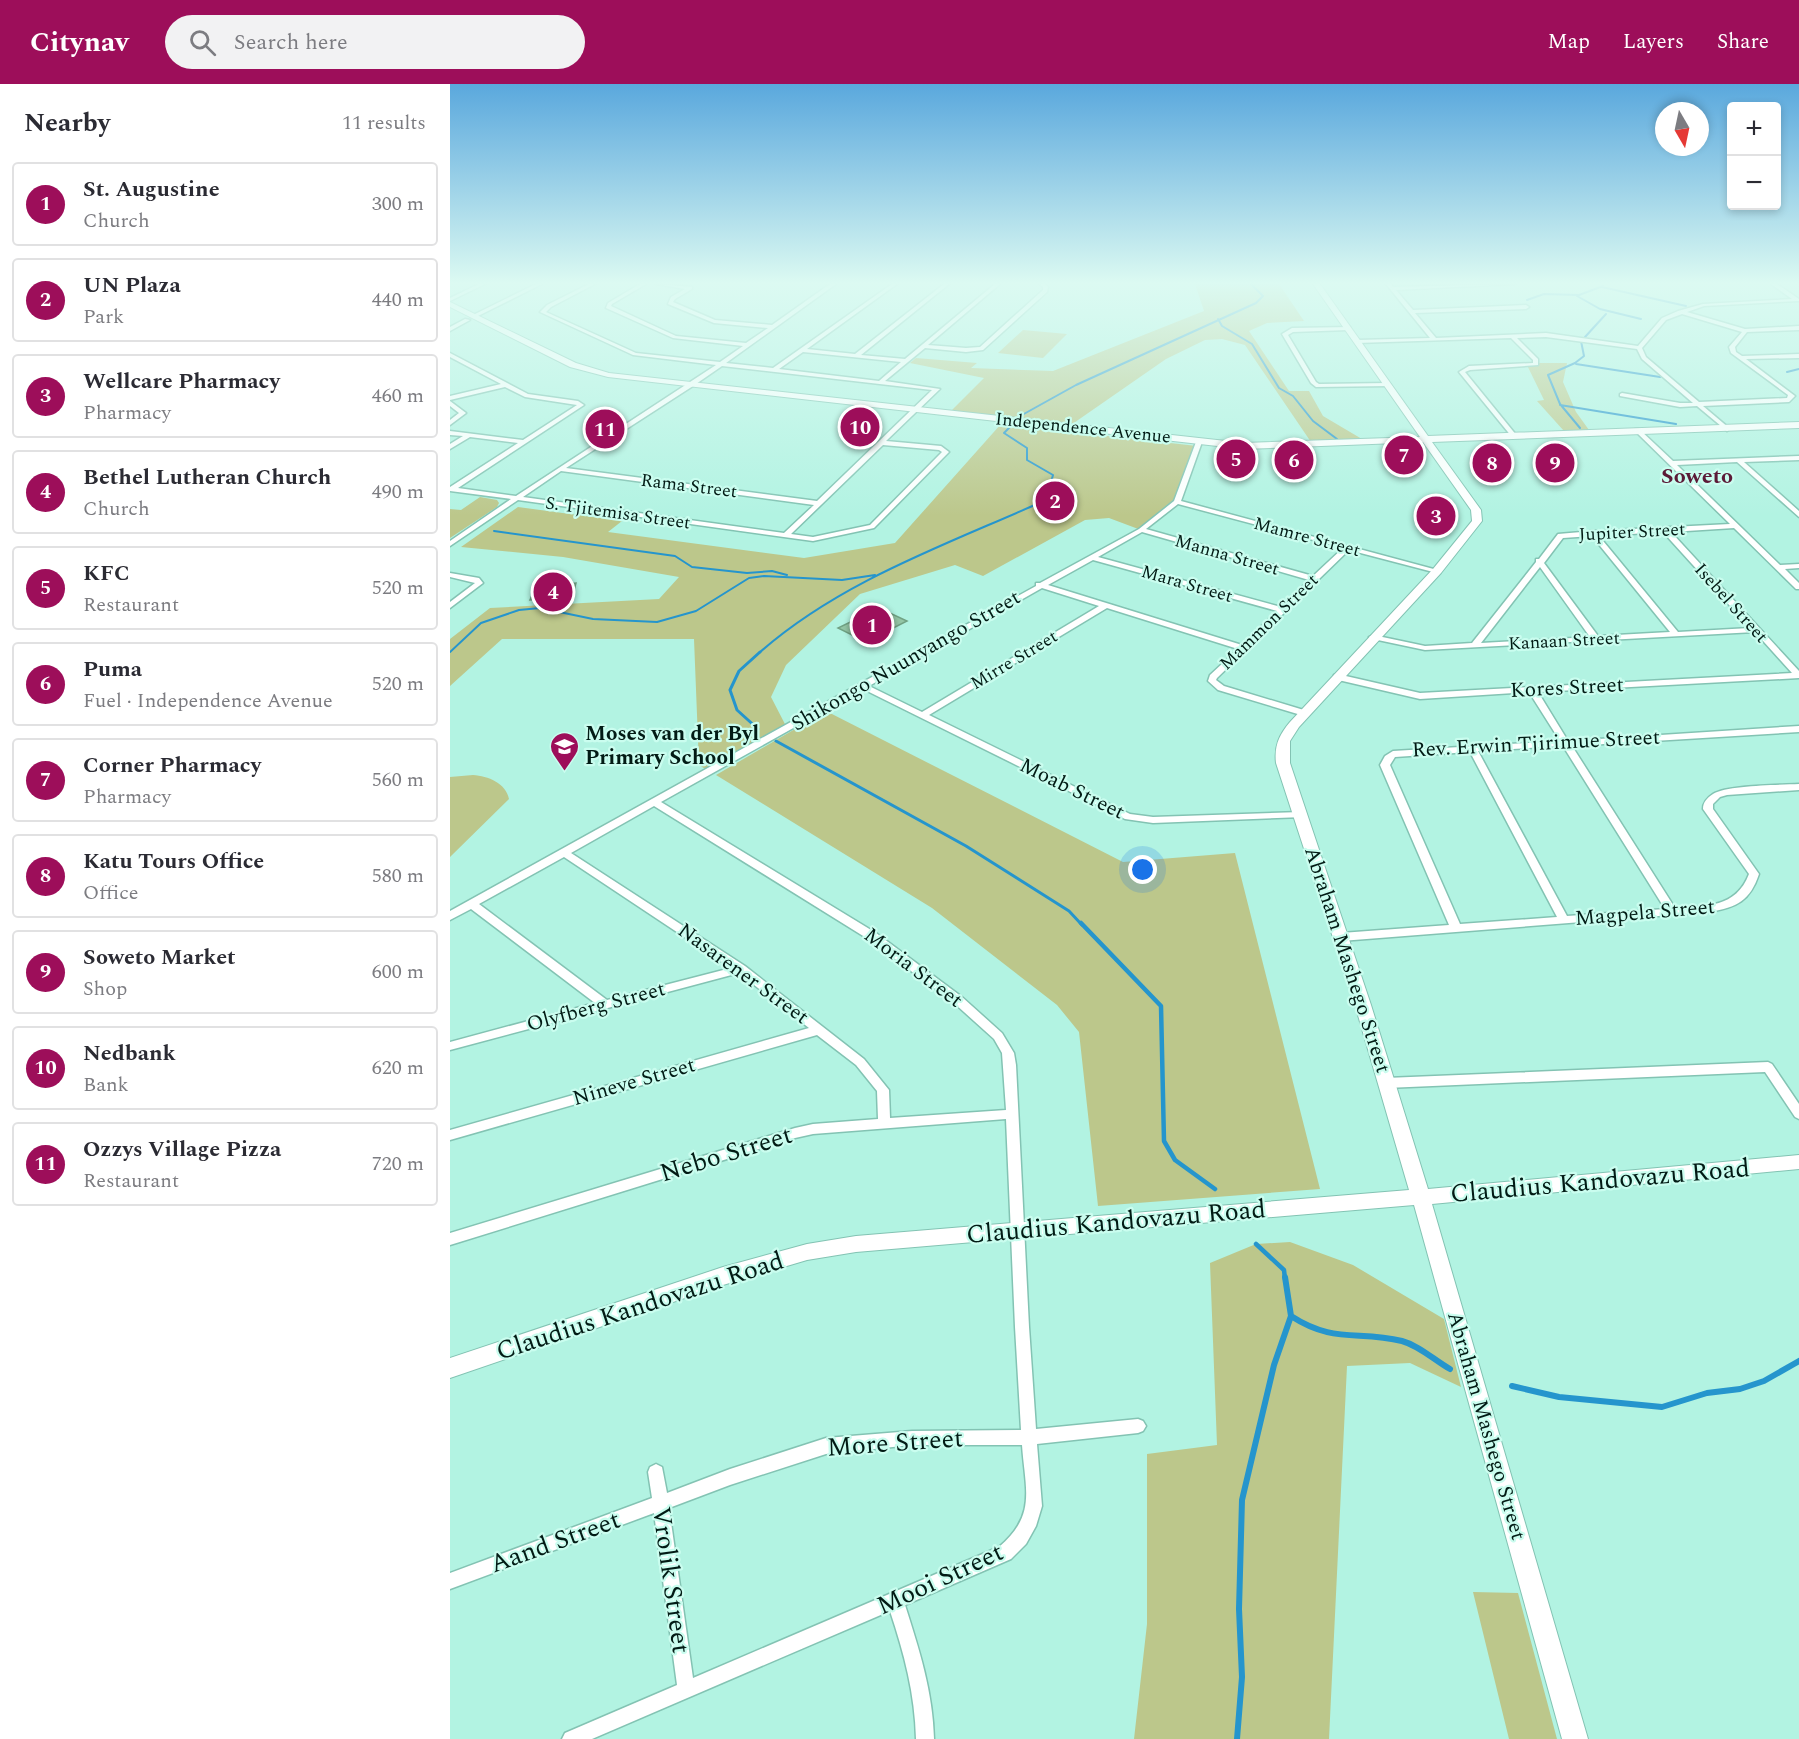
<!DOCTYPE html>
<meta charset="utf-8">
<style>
:root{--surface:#fff;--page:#f2f2f3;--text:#2b2b33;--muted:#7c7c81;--line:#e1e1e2;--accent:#9d0e5a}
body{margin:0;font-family:Spectral,serif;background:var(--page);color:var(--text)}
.controls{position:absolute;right:18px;top:18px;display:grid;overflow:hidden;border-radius:6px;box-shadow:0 3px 9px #0003}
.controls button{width:54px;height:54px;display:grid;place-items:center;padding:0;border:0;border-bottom:2px solid var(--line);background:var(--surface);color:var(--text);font:30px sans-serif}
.compass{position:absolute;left:1205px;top:18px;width:54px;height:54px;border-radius:50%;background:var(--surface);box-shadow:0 3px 9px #0003;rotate:171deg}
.you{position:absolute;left:693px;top:786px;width:21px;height:21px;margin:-15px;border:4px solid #fff;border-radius:50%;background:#1a73e8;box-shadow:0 0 0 9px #1a73e833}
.badge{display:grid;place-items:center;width:39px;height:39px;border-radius:50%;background:var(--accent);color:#fff;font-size:20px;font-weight:700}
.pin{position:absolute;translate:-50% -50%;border:3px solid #fff;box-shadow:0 2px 6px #0006}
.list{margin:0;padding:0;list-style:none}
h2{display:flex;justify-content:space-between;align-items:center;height:78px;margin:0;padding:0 24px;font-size:26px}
h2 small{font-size:20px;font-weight:400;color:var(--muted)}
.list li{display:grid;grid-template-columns:39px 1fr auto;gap:18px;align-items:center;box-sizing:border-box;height:84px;margin:0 12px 12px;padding:0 12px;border:2px solid var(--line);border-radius:6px}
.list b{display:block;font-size:22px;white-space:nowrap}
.list p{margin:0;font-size:20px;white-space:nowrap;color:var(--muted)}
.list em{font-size:20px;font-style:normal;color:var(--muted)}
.icon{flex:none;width:33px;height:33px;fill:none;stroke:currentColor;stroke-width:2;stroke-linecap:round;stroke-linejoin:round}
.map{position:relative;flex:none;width:1349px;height:1655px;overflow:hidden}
header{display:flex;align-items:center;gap:36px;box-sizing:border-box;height:84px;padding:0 30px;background:var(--accent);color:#fff}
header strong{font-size:28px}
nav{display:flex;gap:33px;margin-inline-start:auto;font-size:21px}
.search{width:420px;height:54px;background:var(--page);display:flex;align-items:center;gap:15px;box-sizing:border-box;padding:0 21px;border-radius:33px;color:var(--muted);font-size:22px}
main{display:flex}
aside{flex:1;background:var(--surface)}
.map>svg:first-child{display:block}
</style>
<header>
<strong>Citynav</strong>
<div class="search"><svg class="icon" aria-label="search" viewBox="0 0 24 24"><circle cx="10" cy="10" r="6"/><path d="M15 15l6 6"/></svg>Search here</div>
<nav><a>Map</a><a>Layers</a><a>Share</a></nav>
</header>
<main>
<aside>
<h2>Nearby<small>11 results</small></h2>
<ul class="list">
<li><span class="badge">1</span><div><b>St. Augustine</b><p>Church</p></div><em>300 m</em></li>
<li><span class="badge">2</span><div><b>UN Plaza</b><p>Park</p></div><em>440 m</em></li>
<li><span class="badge">3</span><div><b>Wellcare Pharmacy</b><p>Pharmacy</p></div><em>460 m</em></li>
<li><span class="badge">4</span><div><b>Bethel Lutheran Church</b><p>Church</p></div><em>490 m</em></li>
<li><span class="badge">5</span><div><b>KFC</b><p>Restaurant</p></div><em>520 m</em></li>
<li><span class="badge">6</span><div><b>Puma</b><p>Fuel · Independence Avenue</p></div><em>520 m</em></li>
<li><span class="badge">7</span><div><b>Corner Pharmacy</b><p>Pharmacy</p></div><em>560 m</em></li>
<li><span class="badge">8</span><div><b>Katu Tours Office</b><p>Office</p></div><em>580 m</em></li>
<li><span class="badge">9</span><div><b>Soweto Market</b><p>Shop</p></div><em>600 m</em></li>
<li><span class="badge">10</span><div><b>Nedbank</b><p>Bank</p></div><em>620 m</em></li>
<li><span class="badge">11</span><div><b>Ozzys Village Pizza</b><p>Restaurant</p></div><em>720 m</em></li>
</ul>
</aside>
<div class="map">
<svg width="1349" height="1655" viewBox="0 0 1349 1655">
<rect width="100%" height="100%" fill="#b2f3e2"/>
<!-- green -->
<path fill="#bcc78b" d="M 745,200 L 829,200 L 854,237 L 817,239 L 799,247 L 839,307 L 859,307 L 873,332 L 917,358 L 863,361 L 795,261 L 772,255 L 755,256 L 716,275 L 618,343 L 499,329 L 534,294 L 460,279 L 466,274 L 527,279 L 521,284 L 603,287 L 754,227 Z
M 573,246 L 617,250 L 593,274 L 548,269 Z
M 1076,279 L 1117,279 L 1113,298 L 1126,328 L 1139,346 L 1114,347 L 1087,317 L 1094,316 Z
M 551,340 L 747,362 L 729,415 L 691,446 L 659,434 L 635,436 L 533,492 L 505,481 L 410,510 L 336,581 L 321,613 L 337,644 L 260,688 L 249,681 L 244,555 L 52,555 L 0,602 L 0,555 L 40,524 L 209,515 L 229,493 L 113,473 L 11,463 L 68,423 L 172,437 L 158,448 L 354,474 L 445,459 Z
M 30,413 L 47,416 L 49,419 L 47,423 L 0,454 L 0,425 L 11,426 Z
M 376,627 L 673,778 L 785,769 L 870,1105 L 648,1122 L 629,948 L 607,921 L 482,824 L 266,691 Z
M 23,691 C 38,692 56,699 59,715 L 0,773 L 0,693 Z
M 840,1158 L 903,1181 L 994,1235 L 1011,1303 L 960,1279 L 897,1282 L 879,1655 L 684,1655 L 697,1540 L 697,1370 L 767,1361 L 760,1179 L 806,1160 Z
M 1023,1508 L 1068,1509 L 1107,1655 L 1059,1655 Z"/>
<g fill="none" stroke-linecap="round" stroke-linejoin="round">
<!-- stream-far3 -->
<path stroke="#2595cd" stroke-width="2" d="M 1152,203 L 1236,222
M 1127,212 L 1150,225 L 1191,235
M 1077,216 L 1094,210 L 1129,211 L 1153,202
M 768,235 L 772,242 L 802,260 L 829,304 L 843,312 L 863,337 L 887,355
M 1135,253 L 1156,230
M 1126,280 L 1210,293
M 1337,288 L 1349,285
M 1110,321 L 1226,340
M 1130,344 L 1110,320 L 1098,291 L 1125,279 L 1134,272 L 1131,257
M 44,447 L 225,472 L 242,483 L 297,489 L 322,487 L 337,491
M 0,568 L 31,539 L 69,526 L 90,524 L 143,535 L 207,538 L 246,527 L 299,494 L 314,492 L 392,496 L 425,491
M 309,569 C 390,497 498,460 596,416 L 603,391 L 577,376 L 577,364 L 554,349 L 572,331 L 626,301 L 806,219 L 813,212 L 801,200"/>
<!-- stream-far2 -->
<path stroke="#2595cd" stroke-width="3" d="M 308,645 L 287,626 L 280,606 L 289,587 L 310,568
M 326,657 L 516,762 L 619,827 L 632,841"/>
<!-- stream-far1 -->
<path stroke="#2595cd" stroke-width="4.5" d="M 631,839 L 711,922 L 714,1057 L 725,1076 L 765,1105
M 806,1160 L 834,1186 L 835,1195"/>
<!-- stream -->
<path stroke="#2595cd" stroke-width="6" d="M 841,1232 C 884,1260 908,1246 952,1257 C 970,1262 984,1276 1000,1285
M 1062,1302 L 1109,1313 L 1212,1323 L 1257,1309 L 1290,1305 L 1314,1297 L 1349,1277
M 787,1655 L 792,1593 L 789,1525 L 792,1416 L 824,1281 L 841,1232 L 835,1193"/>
</g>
<!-- building -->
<path fill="#94c6a6" stroke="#71a284" stroke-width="1.5" d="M 126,499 L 122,513 L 80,516 L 86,502 Z
M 429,524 L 457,537 L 416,558 L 388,544 Z"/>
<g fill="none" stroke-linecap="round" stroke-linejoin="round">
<defs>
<path id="street" d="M 29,200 L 35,200 L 0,217 L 0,214 Z
M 86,200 L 92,200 L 26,233 L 21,232 Z
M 139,200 L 145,200 L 101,223 L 96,228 L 186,269 L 270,278 L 293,262 L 223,254 L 156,224 L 158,219 L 190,200 L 196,200 L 162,220 L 161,222 L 226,252 L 296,259 L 318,244 L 264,239 L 218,220 L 221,213 L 235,205 L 206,200 L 242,203 L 242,205 L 225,215 L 223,218 L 265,236 L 322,241 L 380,200 L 386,200 L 276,279 L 323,284 L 442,200 L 447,200 L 357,265 L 405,270 L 494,200 L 499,200 L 411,271 L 455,275 L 545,200 L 550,200 L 478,261 L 516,264 L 530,263 L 593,206 L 593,203 L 590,200 L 595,200 L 598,203 L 597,208 L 533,266 L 516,268 L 475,264 L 435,297 L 490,305 L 436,357 L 491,362 L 499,368 L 424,444 L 363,457 L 68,416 L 0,462 L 0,457 L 61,415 L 0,407 L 0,403 L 68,359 L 20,353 L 0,365 L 0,360 L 13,352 L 0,351 L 0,347 L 73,356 L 127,321 L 75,313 L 55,303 L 0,316 L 0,312 L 51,300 L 0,273 L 0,269 L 78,310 L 128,317 L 134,321 L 8,404 L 66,412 L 266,281 L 183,271 L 90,228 L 97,221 ZM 353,268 L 451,278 L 429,297 L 329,285 ZM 272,282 L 482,306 L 367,417 L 116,384 L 243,302 ZM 433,361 L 489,366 L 492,368 L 420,441 L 363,453 L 341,450 ZM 111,387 L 364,421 L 334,449 L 73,413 Z
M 936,200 L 941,200 L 943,203 L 1065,200 L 946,206 L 963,226 L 1076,221 L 1079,223 L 1076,225 L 965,229 L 986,254 L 1096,249 L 1188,262 L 1212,234 L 1228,227 L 1253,220 L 1342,215 L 1321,200 L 1327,200 L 1349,215 L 1349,217 L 1254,222 L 1237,228 L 1295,245 L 1349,242 L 1349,246 L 1297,248 L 1285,263 L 1286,268 L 1292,272 L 1349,270 L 1349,274 L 1296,275 L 1345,312 L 1339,318 L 1253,322 L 1279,344 L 1280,345 L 1277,347 L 1247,322 L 1230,323 L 1170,312 L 1170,310 L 1172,309 L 1230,319 L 1243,319 L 1192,275 L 1187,265 L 1096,253 L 1067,254 L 1088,275 L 1088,281 L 1020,286 L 1015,288 L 1067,352 L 1062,353 L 1009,288 L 1019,282 L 1083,279 L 1083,276 L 1061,254 L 906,259 L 908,256 L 980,254 ZM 1232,230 L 1292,248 L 1279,263 L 1281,269 L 1338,311 L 1337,314 L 1249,318 L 1196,273 L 1192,264 L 1216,236 Z
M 15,235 L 20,236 L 0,247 L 0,243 Z
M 900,243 L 898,246 L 843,248 L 838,251 L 866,298 L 869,300 L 938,299 L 940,300 L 940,302 L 866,303 L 861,299 L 832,250 L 842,244 Z
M 0,317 L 16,329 L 0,341 L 0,336 L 9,329 L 0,322 Z
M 1185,345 L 1189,345 L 1223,377 L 1349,372 L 1349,376 L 1294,378 L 1349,427 L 1349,433 L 1287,378 L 1227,381 L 1330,481 L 1349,480 L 1349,484 L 1335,485 L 1349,499 L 1349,505 L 1346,505 L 1284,444 L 1221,448 L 1349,587 L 1349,594 L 1088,608 L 1118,657 L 1349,642 L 1349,648 L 1122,662 L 1225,824 C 1256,822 1286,824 1299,790 L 1253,725 C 1253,718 1257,714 1263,710 C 1277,701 1330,701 1349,700 L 1349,706 L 1277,711 L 1270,713 L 1263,720 L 1263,725 L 1309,790 C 1300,817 1287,823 1260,828 L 891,857 L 887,856 L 886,853 L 891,849 L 999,841 L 930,681 L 935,672 L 943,667 L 1110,657 L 1079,608 L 970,615 L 884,595 L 884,591 L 887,590 L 970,609 L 1342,589 L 1305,548 L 975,566 L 923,555 L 919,553 L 923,551 L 975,562 L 1022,559 L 1086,478 L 1086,475 L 1089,475 L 1108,450 L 1143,447 L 1280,440 L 1185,347 ZM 1213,448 L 1300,544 L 1228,548 L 1149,452 ZM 1142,452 L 1220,548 L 1148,552 L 1094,479 L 1113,454 ZM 1090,483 L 1140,553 L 1031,559 ZM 1113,662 L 1215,825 L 1117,832 L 1028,667 ZM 1020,668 L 1107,833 L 1010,840 L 940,681 L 945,673 Z
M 749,356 L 752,358 L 731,417 L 991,487 L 987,489 L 899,466 L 767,594 L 766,596 L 774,602 L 857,627 L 857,631 L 851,631 L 768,606 L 758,597 L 760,591 L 788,565 L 657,524 L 479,631 L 680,730 L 703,733 L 851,728 L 856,731 L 854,733 L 703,739 L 675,735 L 413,605 L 211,718 L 426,849 L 512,913 L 552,949 L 564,969 L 566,981 L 579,1243 L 586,1345 L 688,1335 L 693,1337 L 696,1342 L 693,1347 L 688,1349 L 587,1360 L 592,1422 L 586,1442 L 576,1460 L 561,1475 L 455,1521 C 469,1565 483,1608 484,1655 L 466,1655 C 465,1610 454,1569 440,1527 L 142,1655 L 112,1655 L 115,1649 L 227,1601 L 204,1429 L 0,1505 L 0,1489 L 202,1414 L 198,1388 L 200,1383 L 206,1380 L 212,1383 L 217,1409 L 280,1385 L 376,1354 L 462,1347 L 571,1346 L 565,1243 L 556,1035 L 363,1050 L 345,1054 L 0,1161 L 0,1149 L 345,1044 L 363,1040 L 428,1035 L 427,1007 L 406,981 L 367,951 L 0,1056 L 0,1046 L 359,944 L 289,889 L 0,966 L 0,958 L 145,919 L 21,825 L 0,836 L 0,827 L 586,502 L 586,499 L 590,499 L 689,445 L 724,417 L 746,358 ZM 728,420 L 893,464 L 863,492 L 696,445 ZM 692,448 L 859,496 L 831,523 L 648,473 ZM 643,476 L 827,527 L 792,561 L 598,501 ZM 592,504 L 649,522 L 472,628 L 419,602 ZM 204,722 L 418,855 L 504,919 L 544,955 L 552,969 L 556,1026 L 440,1034 L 439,1006 L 414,975 L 295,882 L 121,769 ZM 114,773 L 281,884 L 157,916 L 29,820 ZM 462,1361 L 572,1361 C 575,1405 587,1431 549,1463 L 243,1594 L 219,1424 L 280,1401 L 376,1370 Z
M 0,489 L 29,494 L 33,499 L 0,524 L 0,518 L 25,499 L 0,493 Z
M 1318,978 L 1322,980 L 1349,1020 L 1349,1035 L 1345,1033 L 1315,988 L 936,1004 L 932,1002 L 930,999 L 932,996 L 936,994 Z"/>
<path id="secondary" d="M 863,200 L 870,200 L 978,352 L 1349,338 L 1349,344 L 982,358 L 1031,426 L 1032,437 L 991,489 L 849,643 L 840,657 L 840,679 L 921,921 L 978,1105 L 1349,1071 L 1349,1085 L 982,1120 L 1138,1655 L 1112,1655 L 964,1121 L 406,1168 L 357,1176 L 273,1201 L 0,1294 L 0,1274 L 273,1183 L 357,1160 L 406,1152 L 959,1106 L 905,921 L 826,679 C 824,662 829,651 840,638 L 983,485 L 1022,437 L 1021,426 L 973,358 L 794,365 L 158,293 L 120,283 L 0,223 L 0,218 L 126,279 L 159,289 L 794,359 L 970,353 Z"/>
</defs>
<!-- street casing -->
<use href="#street" stroke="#83c3b3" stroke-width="3"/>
<!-- secondary casing -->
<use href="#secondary" stroke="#83c3b3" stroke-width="2"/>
<!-- street -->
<use href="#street" fill="#fff" fill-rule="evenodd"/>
<!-- secondary -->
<use href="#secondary" fill="#fff" fill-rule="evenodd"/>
</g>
<!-- sky -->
<linearGradient id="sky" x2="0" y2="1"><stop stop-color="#5aa8dd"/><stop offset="0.46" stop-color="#dcfaf2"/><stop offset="1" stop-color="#dcfaf2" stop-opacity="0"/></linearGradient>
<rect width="1349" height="432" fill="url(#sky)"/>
<!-- icons -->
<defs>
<symbol id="school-pin" viewBox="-11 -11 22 30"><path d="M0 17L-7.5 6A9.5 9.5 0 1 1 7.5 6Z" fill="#9d0e5a" stroke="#cafdef"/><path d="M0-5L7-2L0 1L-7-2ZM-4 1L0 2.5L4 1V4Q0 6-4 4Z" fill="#fff"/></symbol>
</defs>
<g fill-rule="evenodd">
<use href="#school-pin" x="98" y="646" width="33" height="45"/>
</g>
<g text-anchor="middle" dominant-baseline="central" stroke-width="4.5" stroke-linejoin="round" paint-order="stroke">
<!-- far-street labels -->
<g font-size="18" fill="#021b15" stroke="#cafdef">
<text transform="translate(633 344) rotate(6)">Independence Avenue</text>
<text transform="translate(239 402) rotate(7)">Rama Street</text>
<text transform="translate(168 429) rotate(8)">S. Tjitemisa Street</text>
<text transform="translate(1182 448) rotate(-3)">Jupiter Street</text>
<text transform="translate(857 453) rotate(15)">Mamre Street</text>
<text transform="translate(777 471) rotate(16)">Manna Street</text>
<text transform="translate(737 500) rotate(16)">Mara Street</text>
<text transform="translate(1281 519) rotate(48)">Isebel Street</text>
<text transform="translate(819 538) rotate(-44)">Mammon Street</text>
<text transform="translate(1114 557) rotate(-3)">Kanaan Street</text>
<text transform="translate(564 576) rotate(-31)">Mirre Street</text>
</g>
<!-- street labels -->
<g font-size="21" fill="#021b15" stroke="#cafdef">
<text transform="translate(456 577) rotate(-30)">Shikongo Nuunyango Street</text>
<text transform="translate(1117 604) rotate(-3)">Kores Street</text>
<text transform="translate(1086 660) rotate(-3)">Rev. Erwin Tjirimue Street</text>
<text transform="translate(622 705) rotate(26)">Moab Street</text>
<text transform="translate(1195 829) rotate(-5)">Magpela Street</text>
<text transform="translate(897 876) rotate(72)">Abraham Mashego Street</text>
<text transform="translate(463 884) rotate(37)">Moria Street</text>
<text transform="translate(293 890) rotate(36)">Nasarener Street</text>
<text transform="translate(146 923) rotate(-15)">Olyfberg Street</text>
<text transform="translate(184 998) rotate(-16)">Nineve Street</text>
<text transform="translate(1036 1342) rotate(74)">Abraham Mashego Street</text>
</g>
<!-- poi labels -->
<g font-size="21" font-weight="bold" fill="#021b15" stroke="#cafdef" text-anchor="start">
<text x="135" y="650">Moses van der Byl<tspan x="135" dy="24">Primary School</tspan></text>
</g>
<!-- far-district labels -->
<g font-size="22" font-weight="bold" fill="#5b1a37" stroke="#cafdef">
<text x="1247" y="392">Soweto</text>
</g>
<!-- near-street labels -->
<g font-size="26" fill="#021b15" stroke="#cafdef">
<text transform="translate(276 1070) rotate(-17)">Nebo Street</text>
<text transform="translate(1150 1097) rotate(-5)">Claudius Kandovazu Road</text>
<text transform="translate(666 1138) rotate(-5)">Claudius Kandovazu Road</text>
<text transform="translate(190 1222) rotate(-18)">Claudius Kandovazu Road</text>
<text transform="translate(445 1359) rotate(-4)">More Street</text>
<text transform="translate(105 1458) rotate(-20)">Aand Street</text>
<text transform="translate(490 1495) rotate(-25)">Mooi Street</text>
<text transform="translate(221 1496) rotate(82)">Vrolik Street</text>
</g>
</g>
</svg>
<div class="controls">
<button>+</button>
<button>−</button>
</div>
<svg class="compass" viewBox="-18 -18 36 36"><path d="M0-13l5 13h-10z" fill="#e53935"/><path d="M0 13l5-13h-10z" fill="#7c7c81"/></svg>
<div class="you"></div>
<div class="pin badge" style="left:422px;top:541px">1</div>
<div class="pin badge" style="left:605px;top:417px">2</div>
<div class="pin badge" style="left:986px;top:432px">3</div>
<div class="pin badge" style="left:103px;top:508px">4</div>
<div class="pin badge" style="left:786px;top:375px">5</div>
<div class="pin badge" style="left:844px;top:376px">6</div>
<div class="pin badge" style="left:954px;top:371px">7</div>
<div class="pin badge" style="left:1042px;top:379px">8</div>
<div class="pin badge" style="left:1105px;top:379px">9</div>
<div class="pin badge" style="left:410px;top:343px">10</div>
<div class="pin badge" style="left:155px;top:345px">11</div>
</div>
</main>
